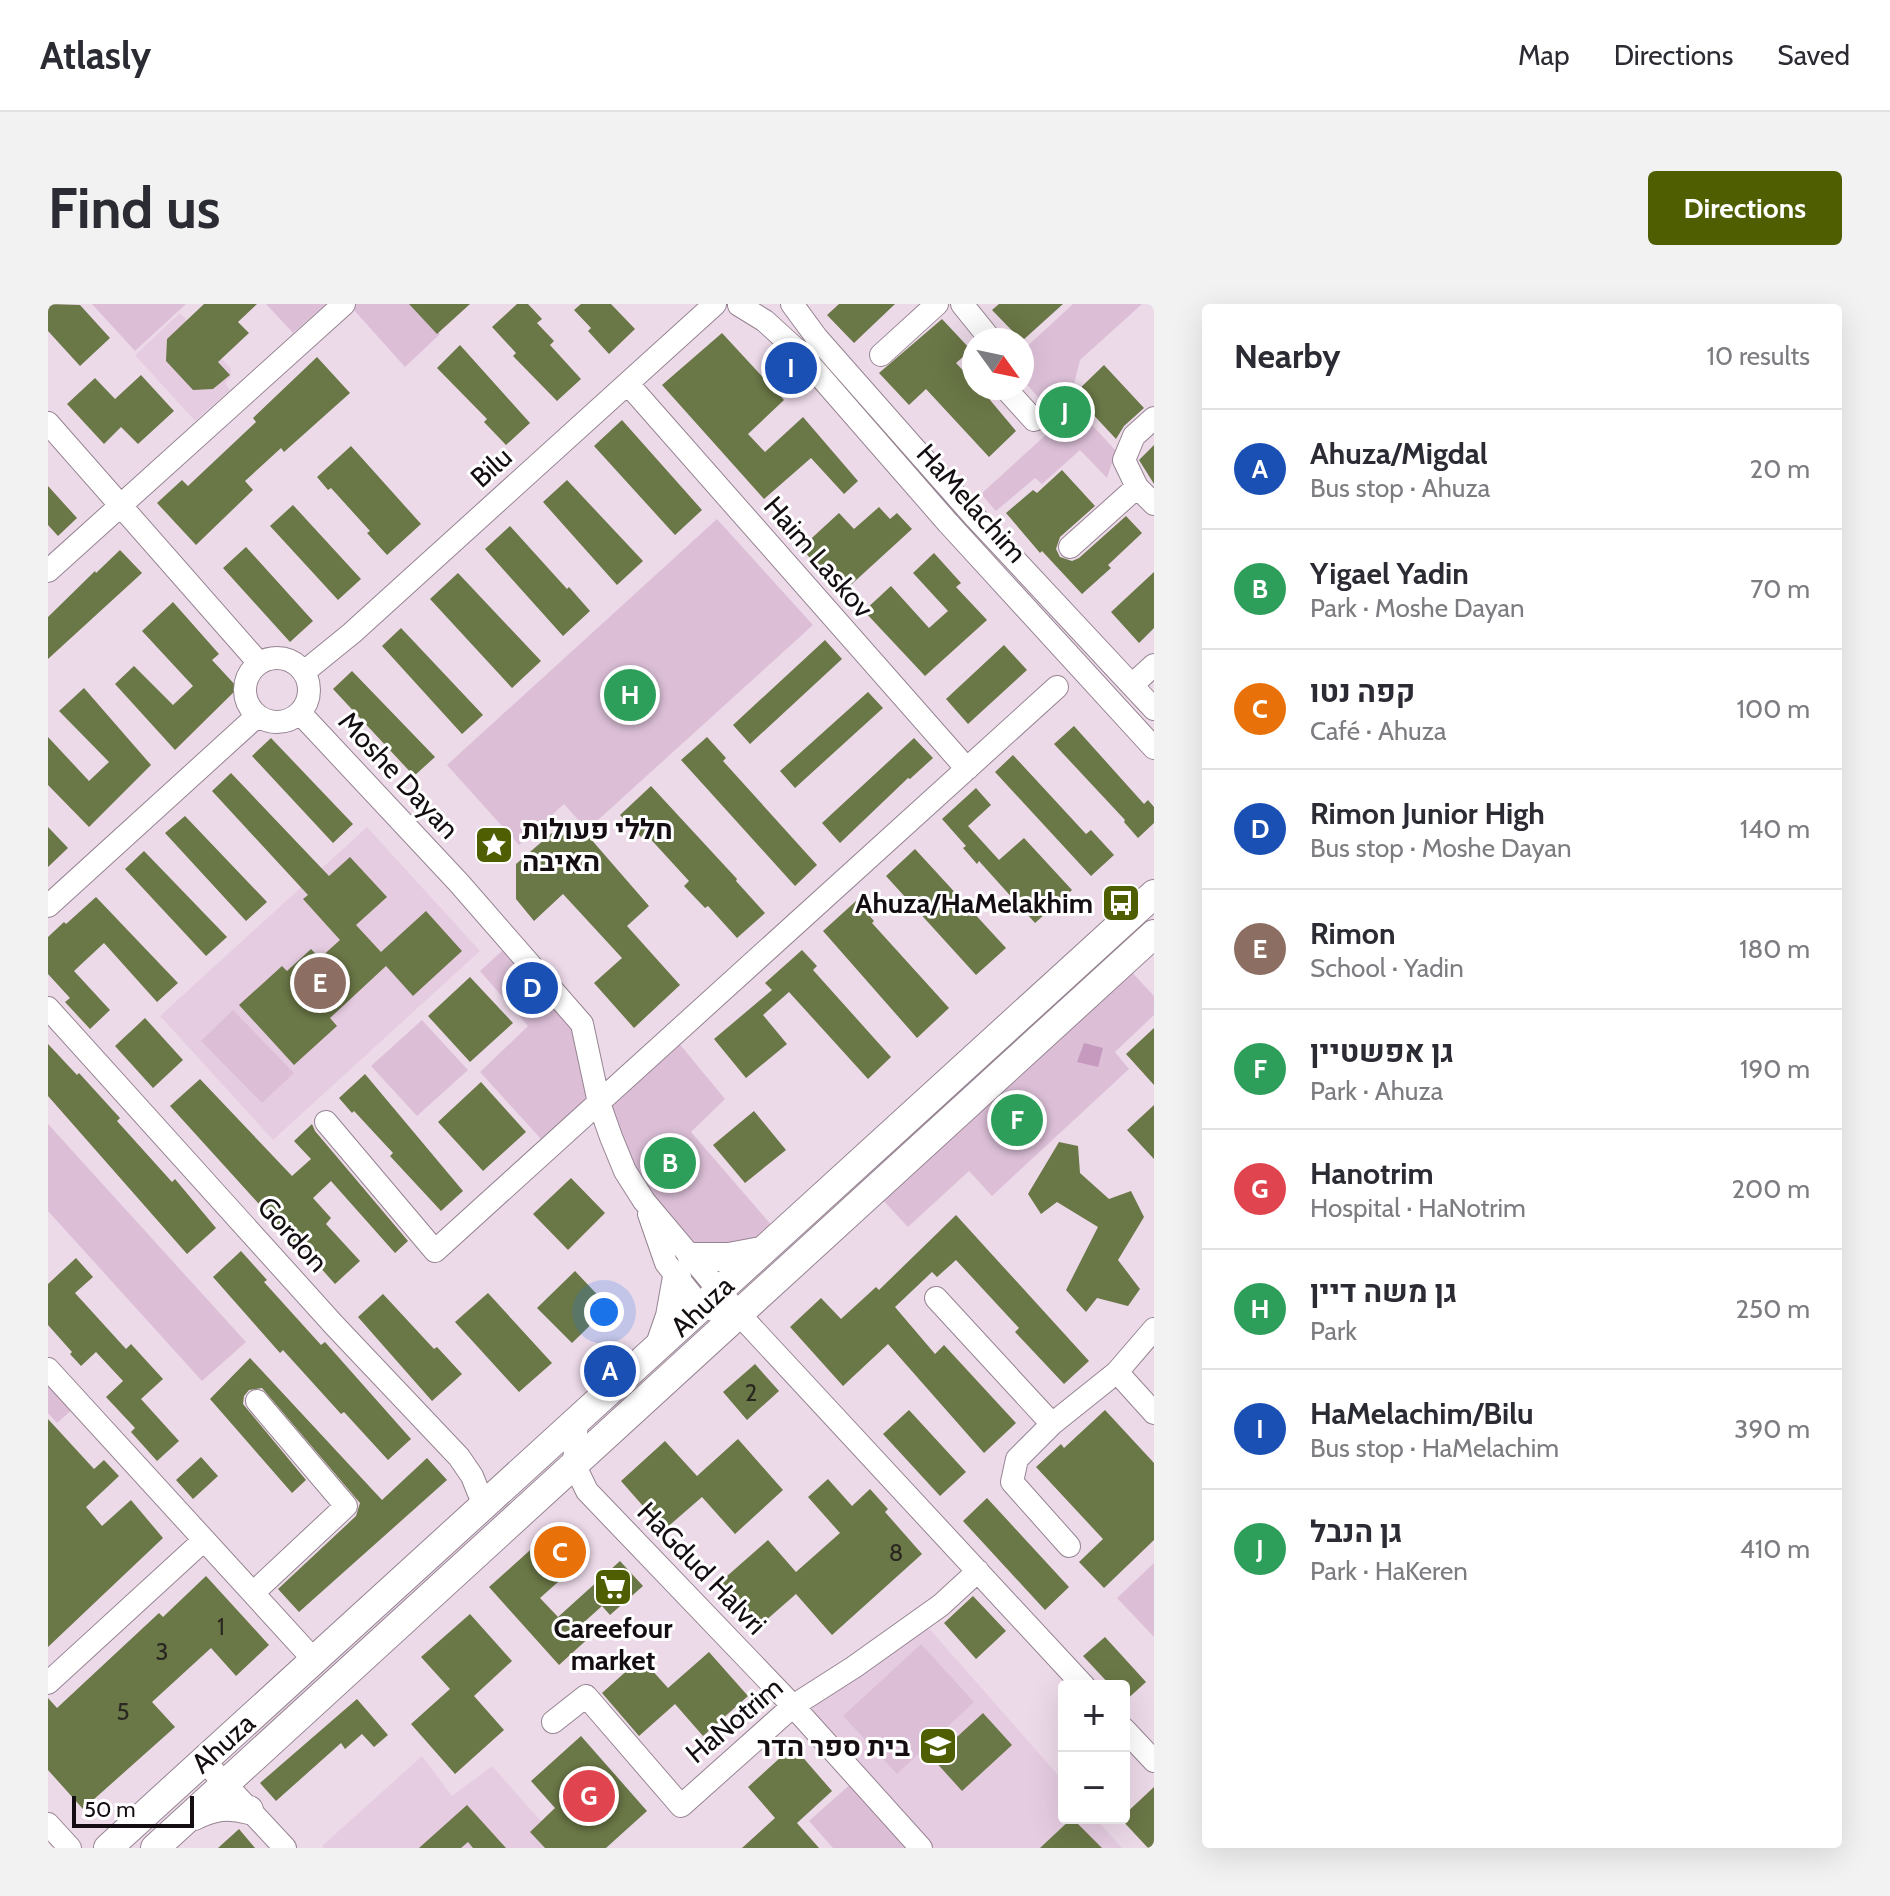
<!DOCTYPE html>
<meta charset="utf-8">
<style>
:root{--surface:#fff;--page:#f2f2f3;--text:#2b2b33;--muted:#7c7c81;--line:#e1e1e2;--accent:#4e5e00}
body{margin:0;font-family:Cabin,Heebo,sans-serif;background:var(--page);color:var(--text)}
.controls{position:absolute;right:24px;bottom:24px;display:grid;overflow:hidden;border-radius:8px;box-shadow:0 8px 32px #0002}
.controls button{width:72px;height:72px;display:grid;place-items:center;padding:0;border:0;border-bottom:2px solid var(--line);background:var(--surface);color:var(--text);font:40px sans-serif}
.compass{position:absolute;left:914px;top:24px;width:72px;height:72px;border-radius:50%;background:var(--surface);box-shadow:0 8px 32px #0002;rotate:123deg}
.scale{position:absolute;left:24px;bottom:20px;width:122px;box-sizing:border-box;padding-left:8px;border:4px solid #140e13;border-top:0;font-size:22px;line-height:28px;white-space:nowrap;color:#140e13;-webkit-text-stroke:6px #fff;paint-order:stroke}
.you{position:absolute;left:556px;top:1008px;width:28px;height:28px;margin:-20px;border:6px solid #fff;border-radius:50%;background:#1a73e8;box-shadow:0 0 0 12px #1a73e833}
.badge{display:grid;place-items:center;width:52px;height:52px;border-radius:50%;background:var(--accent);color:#fff;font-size:26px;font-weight:700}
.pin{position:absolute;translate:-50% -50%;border:4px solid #fff;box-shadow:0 2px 8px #0006}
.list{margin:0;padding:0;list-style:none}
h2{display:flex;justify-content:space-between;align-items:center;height:104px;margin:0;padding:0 32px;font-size:34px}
h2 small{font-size:26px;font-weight:400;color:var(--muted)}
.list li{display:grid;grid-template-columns:52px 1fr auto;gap:24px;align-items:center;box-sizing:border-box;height:120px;padding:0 32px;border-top:2px solid var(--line)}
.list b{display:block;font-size:30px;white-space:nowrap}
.list p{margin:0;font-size:26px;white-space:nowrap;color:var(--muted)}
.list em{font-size:26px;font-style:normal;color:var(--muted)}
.map{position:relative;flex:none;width:1106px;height:1544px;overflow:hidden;border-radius:8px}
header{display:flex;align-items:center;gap:48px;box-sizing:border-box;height:112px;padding:0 40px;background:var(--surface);border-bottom:2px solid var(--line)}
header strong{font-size:38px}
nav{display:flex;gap:44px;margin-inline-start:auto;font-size:28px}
.intro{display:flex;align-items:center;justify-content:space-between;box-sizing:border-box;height:192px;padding:0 48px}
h1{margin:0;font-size:56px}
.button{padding:20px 36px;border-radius:8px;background:var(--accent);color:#fff;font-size:28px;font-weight:700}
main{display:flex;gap:48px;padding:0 48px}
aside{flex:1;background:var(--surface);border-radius:8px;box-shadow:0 8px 32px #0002}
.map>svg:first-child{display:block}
</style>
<header>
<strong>Atlasly</strong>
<nav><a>Map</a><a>Directions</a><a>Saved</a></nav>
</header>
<div class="intro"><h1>Find us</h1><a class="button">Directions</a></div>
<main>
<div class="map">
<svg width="1106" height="1544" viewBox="0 0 1106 1544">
<rect width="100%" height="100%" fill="#eddae9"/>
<!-- built -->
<path fill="#e6cce1" d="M 132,9 L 183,65 L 183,73 L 177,79 L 182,86 L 147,117 L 87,51 Z
M 319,523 L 432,647 L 225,836 L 112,712 Z
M 879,1322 L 1016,1478 L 1016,1514 L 1047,1514 L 1074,1544 L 886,1544 L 762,1406 Z
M 374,1452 L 404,1492 L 444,1462 L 517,1544 L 276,1544 L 274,1542 Z"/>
<!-- green -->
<path fill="#dcbfd7" d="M 44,0 L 138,0 L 87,47 Z
M 218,0 L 278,0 L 245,29 Z
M 308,0 L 365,0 L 392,30 L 357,63 L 304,4 Z
M 1025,0 L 1094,0 L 1032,56 L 1022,97 L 1068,147 L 1059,174 L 1032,146 L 994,180 L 987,174 L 948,207 L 933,190 L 1012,118 L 974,75 L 974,47 Z
M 669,215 L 765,321 L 539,526 L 516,500 L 471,541 L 399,461 Z
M 456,645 L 525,725 L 539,794 L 493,835 L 432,768 L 480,722 L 432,667 Z
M 1078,662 L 1106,692 L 1106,711 L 1067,748 L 1081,765 L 944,892 L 921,867 L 860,923 L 830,891 Z
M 185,706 L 246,769 L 214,799 L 153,737 Z
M 374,716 L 420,766 L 369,812 L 323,762 Z
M 625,732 L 677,795 L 643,828 L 732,931 L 644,953 L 589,886 L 551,799 Z
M 0,820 L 198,1038 L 154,1077 L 0,907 Z
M 0,1078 L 25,1105 L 9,1119 L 0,1109 Z
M 1106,1259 L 1106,1333 L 1069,1294 Z
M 873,1340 L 926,1398 L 849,1470 L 795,1412 Z
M 806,1477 L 865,1544 L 785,1544 L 761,1517 Z"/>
<!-- water -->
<path fill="#c69abf" d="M 1036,739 L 1055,744 L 1050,763 L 1029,758 Z"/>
<!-- building -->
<path fill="#6a7746" d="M 0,0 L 32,1 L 62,34 L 32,62 L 0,27 Z
M 156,0 L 209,0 L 190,18 L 201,29 L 170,58 L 182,71 L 165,85 L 145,86 L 118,57 L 119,35 Z
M 361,0 L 422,0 L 389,30 Z
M 469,0 L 480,0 L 494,15 L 489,19 L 506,37 L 502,41 L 533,75 L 509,97 L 465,52 L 468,49 L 444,23 Z
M 533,0 L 563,0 L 587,25 L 561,50 L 540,27 L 543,24 L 526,6 Z
M 791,0 L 847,0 L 806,39 L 779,11 Z
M 951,0 L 1015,0 L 974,37 L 944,6 Z
M 894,15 L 923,46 L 908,59 L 926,78 L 926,84 L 932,84 L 968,127 L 941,153 L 878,85 L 861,101 L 831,69 Z
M 674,29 L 736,96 L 700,130 L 717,148 L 755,113 L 810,177 L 796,190 L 763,154 L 716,195 L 614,81 Z
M 412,41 L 482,119 L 458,141 L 436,118 L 439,115 L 389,64 Z
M 269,53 L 302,89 L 236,148 L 233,144 L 197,177 L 205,186 L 148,241 L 109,199 L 134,176 L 140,182 L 208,118 L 205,114 Z
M 1056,61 L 1096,104 L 1076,122 L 1068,135 L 1026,90 Z
M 93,71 L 126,107 L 90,140 L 73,123 L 56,140 L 19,100 L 47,74 L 67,95 Z
M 574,116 L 654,206 L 627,231 L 546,142 Z
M 1106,141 L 1106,180 L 1091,156 Z
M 303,142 L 373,220 L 339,251 L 319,229 L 322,227 L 283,184 L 280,186 L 269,173 Z
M 1014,166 L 1047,202 L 1012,233 L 1008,245 L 1012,253 L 1024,257 L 1031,254 L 1078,212 L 1094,229 L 1060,261 L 1063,264 L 1034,290 L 994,247 L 992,249 L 958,209 L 985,186 L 989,189 Z
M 519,176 L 595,257 L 569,281 L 495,198 Z
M 0,182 L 29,214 L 10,232 L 0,221 Z
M 245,201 L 313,275 L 290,296 L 222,222 Z
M 831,203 L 842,215 L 849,209 L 864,225 L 794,289 L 753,244 L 791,209 L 806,225 Z
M 462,222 L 519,285 L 521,283 L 542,307 L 515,332 L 437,245 Z
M 198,243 L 265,317 L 242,338 L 175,264 Z
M 72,246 L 94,269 L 0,355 L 0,313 L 47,267 L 48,269 Z
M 886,249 L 913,279 L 908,283 L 939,316 L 877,372 L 816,307 L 843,282 L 881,324 L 900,307 L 865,269 Z
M 1106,268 L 1106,324 L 1091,339 L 1063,308 Z
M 410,269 L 493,357 L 464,384 L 382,295 Z
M 125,298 L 171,350 L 164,356 L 190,384 L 127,446 L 67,380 L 86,362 L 125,401 L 145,382 L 94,327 Z
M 353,324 L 435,411 L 414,430 L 334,342 Z
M 777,336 L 794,355 L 702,440 L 685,421 Z
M 956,341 L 979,366 L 920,420 L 898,395 Z
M 304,367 L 387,453 L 366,472 L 285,385 Z
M 36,384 L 103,461 L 41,523 L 0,481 L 0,433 L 41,477 L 61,458 L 11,407 Z
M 820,388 L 835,404 L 747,484 L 732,467 Z
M 1026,422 L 1096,500 L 1100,496 L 1106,503 L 1106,519 L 1090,534 L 1076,518 L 1077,516 L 1006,440 Z
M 659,433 L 678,454 L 675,457 L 769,561 L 747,582 L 633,456 Z
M 223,434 L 305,520 L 285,539 L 204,452 Z
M 866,434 L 885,454 L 862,475 L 860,474 L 792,539 L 774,519 Z
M 965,451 L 1038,530 L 1043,526 L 1066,551 L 1043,572 L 947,468 Z
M 183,469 L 281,572 L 302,553 L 339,593 L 308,621 L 333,648 L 378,607 L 414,647 L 365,692 L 338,662 L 282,714 L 289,722 L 246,761 L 191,701 L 234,662 L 239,667 L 263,645 L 272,654 L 292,636 L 255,595 L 260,591 L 164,487 Z
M 603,482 L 689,575 L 688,577 L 717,609 L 689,634 L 660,602 L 657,604 L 636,582 L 641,577 L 597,529 L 593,533 L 572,511 Z
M 928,484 L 943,501 L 920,522 L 951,556 L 976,534 L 1024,586 L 987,619 L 931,557 L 929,560 L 915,544 L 918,542 L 894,515 Z
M 137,512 L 219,598 L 198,617 L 117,529 Z
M 0,523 L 20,544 L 0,563 Z
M 504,529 L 542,534 L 601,602 L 579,622 L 632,681 L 586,724 L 546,679 L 574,654 L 515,590 L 486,617 L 468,595 L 468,560 Z
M 867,545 L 958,644 L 928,671 L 838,572 Z
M 96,547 L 179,633 L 158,652 L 77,565 Z
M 48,593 L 130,679 L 109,698 L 56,639 L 26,667 L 62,706 L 42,725 L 17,698 L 22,694 L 0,670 L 0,633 L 16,618 L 18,620 Z
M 808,597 L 826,617 L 824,619 L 901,704 L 869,734 L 775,627 Z
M 754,646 L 769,662 L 765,666 L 843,753 L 820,775 L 741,688 L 715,711 L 739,740 L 698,774 L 666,735 L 724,686 L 717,679 Z
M 422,673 L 465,719 L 422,758 L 380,712 Z
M 97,714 L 135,756 L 105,784 L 67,742 Z
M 1106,724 L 1106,781 L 1078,750 Z
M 0,740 L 29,771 L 31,769 L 72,814 L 69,817 L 124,878 L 127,875 L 168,924 L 139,950 L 0,792 Z
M 317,770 L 415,887 L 393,907 L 342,852 L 345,849 L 306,807 L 304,809 L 291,794 Z
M 152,775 L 244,872 L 263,855 L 246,837 L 264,820 L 267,827 L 360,937 L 347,949 L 283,877 L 265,894 L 283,914 L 278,920 L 312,957 L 287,980 L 253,942 L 251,944 L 122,802 Z
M 433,778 L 478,828 L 435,867 L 390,818 Z
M 1106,801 L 1106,855 L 1079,826 Z
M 706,807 L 738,846 L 697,879 L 665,841 Z
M 1011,838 L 1030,842 L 1032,869 L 1061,895 L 1083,887 L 1096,913 L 1070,956 L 1092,985 L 1080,1002 L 1049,994 L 1038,1008 L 1018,986 L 1050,923 L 1009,898 L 993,910 L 980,890 Z
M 523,874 L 557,909 L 520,946 L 485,910 Z
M 908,911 L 1041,1057 L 1016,1080 L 967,1028 L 971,1024 L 908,956 L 889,973 L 884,968 L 847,1003 L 887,1050 L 896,1041 L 968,1119 L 936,1149 L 840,1040 L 795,1082 L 742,1023 L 773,994 L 793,1015 L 828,983 L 831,986 Z
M 193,947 L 219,976 L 216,978 L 273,1041 L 277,1038 L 363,1135 L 340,1156 L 296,1108 L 293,1110 L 235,1046 L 232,1049 L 165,973 Z
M 28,954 L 45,973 L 27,989 L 78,1045 L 83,1040 L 115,1075 L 93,1095 L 131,1137 L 109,1157 L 83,1128 L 87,1124 L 58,1093 L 75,1077 L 48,1048 L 33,1062 L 22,1050 L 24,1048 L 0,1021 L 0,980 Z
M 527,967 L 561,1003 L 524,1039 L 489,1004 Z
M 440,989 L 504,1059 L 471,1088 L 407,1018 Z
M 335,990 L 386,1045 L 389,1043 L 414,1070 L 384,1097 L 310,1013 Z
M 202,1054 L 334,1196 L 379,1154 L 399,1176 L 251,1308 L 230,1285 L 308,1212 L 312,1199 L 214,1084 L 201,1086 L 196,1092 L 195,1100 L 258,1176 L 244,1189 L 162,1095 Z
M 707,1060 L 731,1087 L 699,1116 L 675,1088 Z
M 861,1106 L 918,1168 L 892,1192 L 835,1130 Z
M 1057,1106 L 1106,1159 L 1106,1236 L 1056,1284 L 1031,1258 L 1055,1235 L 988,1163 L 1013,1140 L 1016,1144 Z
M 0,1115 L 46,1165 L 56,1156 L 71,1172 L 38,1203 L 54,1222 L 83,1196 L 115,1234 L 0,1343 Z
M 690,1135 L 735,1186 L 687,1230 L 654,1193 L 616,1226 L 573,1177 L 617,1137 L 649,1172 Z
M 153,1153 L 170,1172 L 145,1195 L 128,1176 Z
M 780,1175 L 804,1202 L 822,1185 L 840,1205 L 837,1208 L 874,1250 L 784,1331 L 748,1290 L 709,1324 L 670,1280 L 720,1236 L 748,1268 L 792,1229 L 760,1193 Z
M 939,1194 L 1021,1283 L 997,1306 L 915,1217 Z
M 509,1222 L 537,1254 L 492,1294 L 510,1313 L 572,1257 L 595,1282 L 562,1311 L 554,1302 L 534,1320 L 544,1331 L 511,1361 L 441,1283 Z
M 158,1272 L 221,1341 L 188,1372 L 163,1344 L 104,1398 L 127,1423 L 35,1505 L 0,1466 L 0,1394 L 9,1404 L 111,1309 L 115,1313 Z
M 925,1292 L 958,1327 L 928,1355 L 896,1319 Z
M 422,1310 L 464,1357 L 426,1392 L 456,1426 L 407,1470 L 363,1420 L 402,1385 L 373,1353 Z
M 1057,1333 L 1098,1378 L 1076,1398 L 1076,1382 L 1063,1382 L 1035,1352 Z
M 661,1348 L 700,1392 L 655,1432 L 627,1400 L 591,1432 L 554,1389 L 593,1354 L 620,1384 Z
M 309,1395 L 340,1431 L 326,1443 L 314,1430 L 297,1445 L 293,1439 L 228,1497 L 212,1479 Z
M 935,1409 L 964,1441 L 914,1487 L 885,1455 Z
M 533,1432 L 599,1507 L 558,1544 L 497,1544 L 482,1528 L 507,1504 L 483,1477 Z
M 745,1442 L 784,1487 L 749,1519 L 771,1544 L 694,1544 L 727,1514 L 700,1483 Z
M 1106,1483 L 1106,1544 L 1100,1544 L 1072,1514 L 1076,1514 L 1076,1511 Z
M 419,1501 L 458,1544 L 425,1544 L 420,1538 L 413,1544 L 371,1544 Z
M 1024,1514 L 1054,1544 L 992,1544 Z
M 191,1525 L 207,1544 L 170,1544 Z"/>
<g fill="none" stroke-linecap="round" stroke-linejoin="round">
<defs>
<path id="minor" d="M 744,0 L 769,34 L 926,212 L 1106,405
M 914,0 L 943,36
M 691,1 L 717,17 L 751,48 L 900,219 L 1106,444
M 833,51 L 889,0
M 580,80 L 919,465
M 957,84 L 986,116
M 1106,114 L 1086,132 L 1076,156 L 1089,183 L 1106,200
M 0,119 L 211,359
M 1022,243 L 1089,183
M 0,267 L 296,0
M197 386a32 32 0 1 1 64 0a32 32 0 1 1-64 0Z
M 256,368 L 304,329 L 667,0
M 1084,381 L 1106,361
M 252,409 L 411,579 L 534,720 L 551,799 L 563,833 L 577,867 L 596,897 L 691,1010 L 1036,1382
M 0,602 L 209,412
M 0,704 L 286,1021 L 411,1153 L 424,1172 L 436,1202
M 278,818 L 387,947 L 1009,383
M 601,910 L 618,959 L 653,1003 L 666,1006
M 888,994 L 1004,1120
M 0,1065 L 266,1356
M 1069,1068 L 1106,1109
M 529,1116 L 526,1160 L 539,1187 L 745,1402 L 873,1544
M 1021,1242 L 964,1178 L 969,1155 L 1004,1120 L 1069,1068 L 1106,1025
M 205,1289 L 298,1202 L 209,1097
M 0,1379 L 156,1236
M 505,1418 L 538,1392 L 633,1502 L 745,1402 L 806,1363 L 893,1301 L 930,1267
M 1076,1425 L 1106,1457
M 156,1457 L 237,1544
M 0,1520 L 22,1544"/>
<path id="major" d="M 644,953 L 681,953 L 713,947
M 613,1038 L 622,1012 L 629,973
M 146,1512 C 165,1502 181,1500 201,1506
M 60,1544 L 1106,590
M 107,1544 L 1106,630"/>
</defs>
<!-- minor casing -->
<use href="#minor" stroke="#968492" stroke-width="24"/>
<!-- major casing -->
<use href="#major" stroke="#968492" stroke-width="30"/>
<!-- minor -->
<use href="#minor" stroke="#fff" stroke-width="22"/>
<!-- major -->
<use href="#major" stroke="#fff" stroke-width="28"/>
</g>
<!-- icons -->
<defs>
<symbol id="sight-square" viewBox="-11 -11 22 22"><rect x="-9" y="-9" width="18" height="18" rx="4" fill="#4e5e00" stroke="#fff"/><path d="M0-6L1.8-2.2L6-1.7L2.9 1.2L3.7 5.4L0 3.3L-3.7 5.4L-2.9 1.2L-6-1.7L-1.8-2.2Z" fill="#fff"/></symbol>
<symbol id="bus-square" viewBox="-11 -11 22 22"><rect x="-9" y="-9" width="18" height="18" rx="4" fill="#4e5e00" stroke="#fff"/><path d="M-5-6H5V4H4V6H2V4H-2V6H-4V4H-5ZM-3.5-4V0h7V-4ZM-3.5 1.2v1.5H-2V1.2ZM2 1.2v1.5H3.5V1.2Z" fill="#fff"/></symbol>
<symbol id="supermarket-square" viewBox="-11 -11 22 22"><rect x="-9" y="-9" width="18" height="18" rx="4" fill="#4e5e00" stroke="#fff"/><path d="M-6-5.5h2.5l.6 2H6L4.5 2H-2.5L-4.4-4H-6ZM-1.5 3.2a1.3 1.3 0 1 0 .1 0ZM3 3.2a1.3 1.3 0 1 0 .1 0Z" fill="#fff"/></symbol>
<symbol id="school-square" viewBox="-11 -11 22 22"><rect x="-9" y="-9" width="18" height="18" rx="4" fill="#4e5e00" stroke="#fff"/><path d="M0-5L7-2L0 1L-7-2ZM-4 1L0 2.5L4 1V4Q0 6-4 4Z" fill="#fff"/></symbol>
</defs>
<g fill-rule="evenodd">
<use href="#sight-square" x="424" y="519" width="44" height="44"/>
<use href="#bus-square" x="1051" y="577" width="44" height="44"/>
<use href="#supermarket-square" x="543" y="1261" width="44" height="44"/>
<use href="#school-square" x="868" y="1420" width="44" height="44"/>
</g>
<g text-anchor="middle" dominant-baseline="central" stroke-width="6" stroke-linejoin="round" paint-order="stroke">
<!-- number labels -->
<g font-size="24" fill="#2a2820">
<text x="703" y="1088">2</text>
<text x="848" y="1248">8</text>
<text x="173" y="1322">1</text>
<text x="114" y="1347">3</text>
<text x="75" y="1407">5</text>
</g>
<!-- street labels -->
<g font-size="28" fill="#140e13" stroke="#fff">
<text transform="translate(443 163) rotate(-42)">Bilu</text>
<text transform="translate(924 199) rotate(48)">HaMelachim</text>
<text transform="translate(771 253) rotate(49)">Haim Laskov</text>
<text transform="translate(351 471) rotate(47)">Moshe Dayan</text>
<text transform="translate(245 930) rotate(48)">Gordon</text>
<text transform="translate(654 1002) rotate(-43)">Ahuza</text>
<text transform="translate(654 1264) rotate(46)">HaGdud HaIvri</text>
<text transform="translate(686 1416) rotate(-40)">HaNotrim</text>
<text transform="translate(175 1439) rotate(-42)">Ahuza</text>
</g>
<!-- poi labels -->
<g font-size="28" font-weight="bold" fill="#140e13" stroke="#fff" text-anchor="end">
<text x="474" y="525" text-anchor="start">חללי פעולות<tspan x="474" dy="32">האיבה</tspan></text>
<text x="1045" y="599">Ahuza/HaMelakhim</text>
<text x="565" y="1324" text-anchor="middle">Careefour<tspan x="565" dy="32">market</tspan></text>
<text x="862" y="1442">בית ספר הדר</text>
</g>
</g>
</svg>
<div class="controls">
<button>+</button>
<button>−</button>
</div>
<svg class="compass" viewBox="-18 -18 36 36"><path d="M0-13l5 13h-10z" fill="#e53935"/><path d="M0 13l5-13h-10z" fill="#7c7c81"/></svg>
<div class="scale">50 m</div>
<div class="you"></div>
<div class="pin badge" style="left:562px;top:1067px;background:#1a4fb4">A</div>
<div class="pin badge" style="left:622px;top:859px;background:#2e9e5b">B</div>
<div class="pin badge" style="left:512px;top:1248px;background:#e8710a">C</div>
<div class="pin badge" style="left:484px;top:684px;background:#1a4fb4">D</div>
<div class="pin badge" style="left:272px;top:679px;background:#8d6e63">E</div>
<div class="pin badge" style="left:969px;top:816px;background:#2e9e5b">F</div>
<div class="pin badge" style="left:541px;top:1492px;background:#e0444e">G</div>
<div class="pin badge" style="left:582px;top:391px;background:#2e9e5b">H</div>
<div class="pin badge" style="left:743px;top:64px;background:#1a4fb4">I</div>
<div class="pin badge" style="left:1017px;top:108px;background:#2e9e5b">J</div>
</div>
<aside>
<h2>Nearby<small>10 results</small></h2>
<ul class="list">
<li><span class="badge" style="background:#1a4fb4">A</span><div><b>Ahuza/Migdal</b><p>Bus stop · Ahuza</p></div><em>20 m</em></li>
<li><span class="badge" style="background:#2e9e5b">B</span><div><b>Yigael Yadin</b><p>Park · Moshe Dayan</p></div><em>70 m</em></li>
<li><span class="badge" style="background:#e8710a">C</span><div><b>קפה נטו</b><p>Café · Ahuza</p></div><em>100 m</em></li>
<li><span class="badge" style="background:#1a4fb4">D</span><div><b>Rimon Junior High</b><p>Bus stop · Moshe Dayan</p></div><em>140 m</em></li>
<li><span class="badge" style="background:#8d6e63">E</span><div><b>Rimon</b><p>School · Yadin</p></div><em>180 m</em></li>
<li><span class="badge" style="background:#2e9e5b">F</span><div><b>גן אפשטיין</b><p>Park · Ahuza</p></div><em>190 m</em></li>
<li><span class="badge" style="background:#e0444e">G</span><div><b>Hanotrim</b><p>Hospital · HaNotrim</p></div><em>200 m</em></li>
<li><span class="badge" style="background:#2e9e5b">H</span><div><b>גן משה דיין</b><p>Park</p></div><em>250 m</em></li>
<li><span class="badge" style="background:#1a4fb4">I</span><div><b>HaMelachim/Bilu</b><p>Bus stop · HaMelachim</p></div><em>390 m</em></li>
<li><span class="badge" style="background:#2e9e5b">J</span><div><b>גן הנבל</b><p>Park · HaKeren</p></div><em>410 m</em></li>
</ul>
</aside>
</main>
